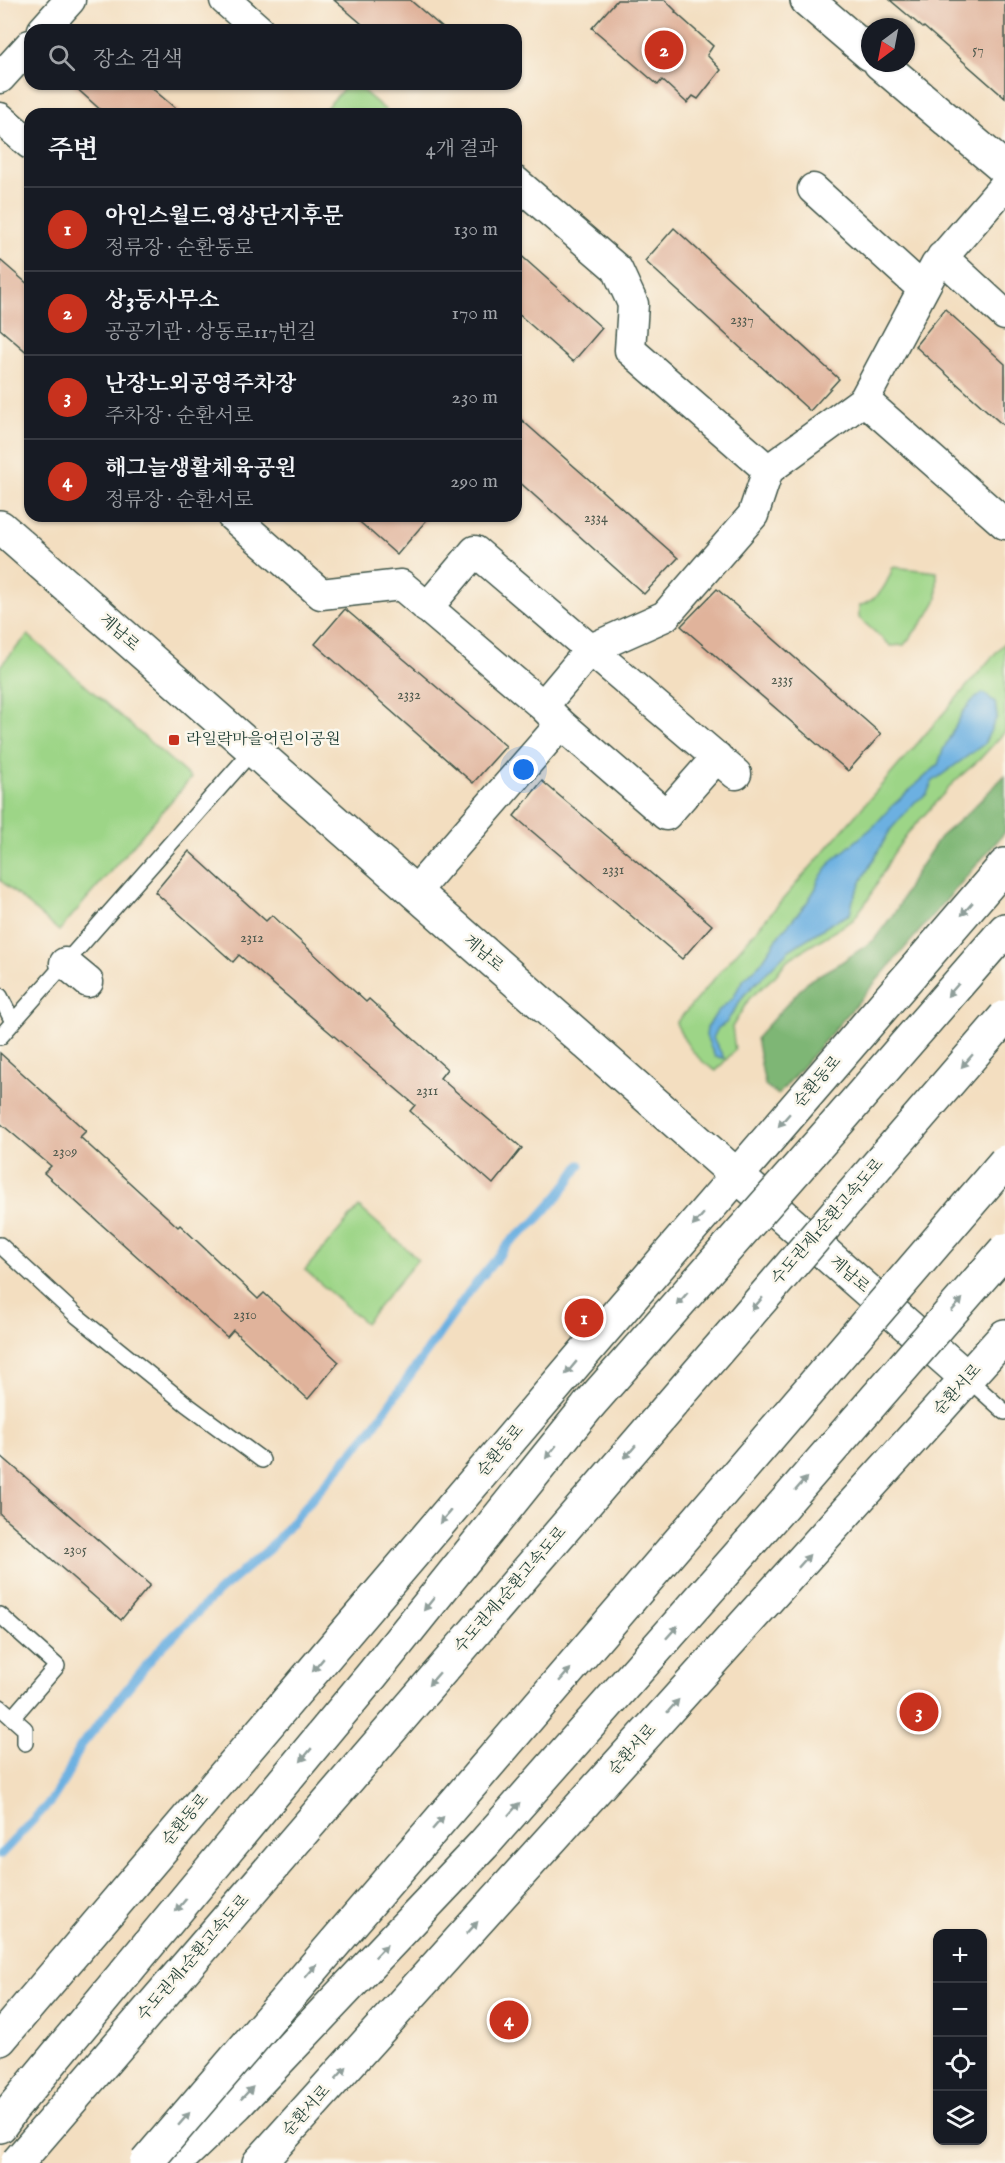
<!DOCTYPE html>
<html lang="ko">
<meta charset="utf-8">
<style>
:root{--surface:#171b24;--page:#20242c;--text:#f1f3f6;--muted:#9ea1a6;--line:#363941;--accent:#c8321e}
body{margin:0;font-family:"IM FELL English","Noto Serif KR",serif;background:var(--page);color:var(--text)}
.controls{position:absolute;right:18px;bottom:18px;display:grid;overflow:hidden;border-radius:12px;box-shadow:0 2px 4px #0004}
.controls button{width:54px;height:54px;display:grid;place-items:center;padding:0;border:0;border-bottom:2px solid var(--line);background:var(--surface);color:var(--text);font:30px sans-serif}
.compass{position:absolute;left:861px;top:18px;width:54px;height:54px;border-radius:50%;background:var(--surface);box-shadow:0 2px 4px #0004;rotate:212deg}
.you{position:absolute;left:524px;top:770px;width:21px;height:21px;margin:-15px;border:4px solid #fff;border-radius:50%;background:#1a73e8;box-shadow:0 0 0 9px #1a73e833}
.badge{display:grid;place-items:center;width:39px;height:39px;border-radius:50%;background:var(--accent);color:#fff;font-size:20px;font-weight:700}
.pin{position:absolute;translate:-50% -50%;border:3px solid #fff;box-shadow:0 2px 6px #0006}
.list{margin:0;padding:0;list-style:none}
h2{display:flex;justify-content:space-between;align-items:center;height:78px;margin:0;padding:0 24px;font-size:26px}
h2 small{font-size:20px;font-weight:400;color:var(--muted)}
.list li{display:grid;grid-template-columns:39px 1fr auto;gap:18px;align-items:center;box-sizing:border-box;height:84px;padding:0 24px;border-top:2px solid var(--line)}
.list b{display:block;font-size:22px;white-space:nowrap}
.list p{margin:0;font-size:20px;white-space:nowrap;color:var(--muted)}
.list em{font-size:20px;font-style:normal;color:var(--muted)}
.icon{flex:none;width:33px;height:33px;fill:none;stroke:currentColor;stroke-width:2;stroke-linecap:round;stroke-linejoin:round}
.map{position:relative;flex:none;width:1005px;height:2163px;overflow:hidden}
.search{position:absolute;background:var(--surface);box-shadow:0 2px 4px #0004;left:24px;top:24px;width:498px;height:66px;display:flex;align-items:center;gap:15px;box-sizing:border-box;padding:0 21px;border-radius:18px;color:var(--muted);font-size:22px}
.panel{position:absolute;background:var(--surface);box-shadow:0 2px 4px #0004;left:24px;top:108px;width:498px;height:414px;border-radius:18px}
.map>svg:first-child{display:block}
</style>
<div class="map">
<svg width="1005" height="2163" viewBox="0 0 1005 2163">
<rect width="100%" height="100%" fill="#fbf7ec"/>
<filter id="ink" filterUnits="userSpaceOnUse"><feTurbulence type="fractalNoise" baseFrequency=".0167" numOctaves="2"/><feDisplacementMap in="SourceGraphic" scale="12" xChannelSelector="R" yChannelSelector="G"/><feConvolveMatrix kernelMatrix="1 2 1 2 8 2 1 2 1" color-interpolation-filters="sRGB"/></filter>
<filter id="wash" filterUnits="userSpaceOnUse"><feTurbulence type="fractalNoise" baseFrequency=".008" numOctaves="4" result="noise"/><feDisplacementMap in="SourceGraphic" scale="24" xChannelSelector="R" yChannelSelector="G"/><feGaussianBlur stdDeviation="1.35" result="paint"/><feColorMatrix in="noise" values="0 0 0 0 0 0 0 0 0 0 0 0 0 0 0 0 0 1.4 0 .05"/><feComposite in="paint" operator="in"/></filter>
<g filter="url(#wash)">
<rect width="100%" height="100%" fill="#f3dec0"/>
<!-- green -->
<path fill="#9dd587" stroke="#5e895e" stroke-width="1.5" d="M 348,84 L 355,84 L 390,114 L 332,114 L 326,108 Z
M 893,567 L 937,572 L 937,599 L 928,615 L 904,645 L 891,646 L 859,618 L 859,606 C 879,599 886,587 893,567 Z
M 28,635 L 191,778 L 59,931 L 0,880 L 0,666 Z
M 1005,642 L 1005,731 L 1003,734 L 979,760 L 956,780 L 907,834 L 893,854 L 869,898 L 853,920 L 787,960 L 776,975 L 749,999 L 732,1027 L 735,1050 L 716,1071 C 696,1059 685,1044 676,1023 Z
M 359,1207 L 418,1259 L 365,1323 L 305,1270 Z"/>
<!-- forest -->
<path fill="#7eb674" stroke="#4e7a54" stroke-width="1.5" d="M 1005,775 L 1005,832 L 778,1095 L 765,1085 L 756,1038 L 808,981 L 840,963 L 874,940 L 897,909 L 912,879 L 940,837 L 970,811 Z"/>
<!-- water -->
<path fill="#6cb0e1" stroke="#46768a" stroke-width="1.5" d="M 983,693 L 995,702 L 997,717 L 984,744 L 932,782 L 927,794 L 915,802 L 891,829 L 863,878 L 853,900 L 850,914 L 832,923 L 789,950 L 744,995 L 726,1023 L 718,1028 L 713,1038 L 724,1058 L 715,1057 L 706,1036 L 707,1028 L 717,1012 L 733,998 L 742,981 L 761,963 L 780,934 L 806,904 L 816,888 L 818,880 L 833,860 L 873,827 L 892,806 L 938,765 L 943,750 L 963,712 L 972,701 Z"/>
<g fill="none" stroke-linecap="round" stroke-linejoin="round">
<!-- stream -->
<path stroke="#6cb0e1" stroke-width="9" d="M 0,1855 L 51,1801 L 66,1777 L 80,1747 L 156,1653 L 219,1591 L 269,1549 L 371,1430 L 469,1292 L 511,1241 L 535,1222 L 560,1194 L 580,1165"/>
</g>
<g id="blocks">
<!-- building -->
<path fill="#e0b39b" d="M 334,0 L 410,0 L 445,30 L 369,30 Z
M 617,0 L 665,0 L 676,11 L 675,12 L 713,46 L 707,55 L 721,70 L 698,99 L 693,96 L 687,103 L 662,80 L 658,85 L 592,28 Z
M 890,0 L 1005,0 L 1005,98 L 924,27 L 923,28 Z
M 72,84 L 147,84 L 182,114 L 105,114 Z
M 674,228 L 839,379 L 810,411 L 645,261 Z
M 516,251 L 602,328 L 573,362 L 516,312 Z
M 0,260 L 30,286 L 30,355 L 0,329 Z
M 945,309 L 1005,364 L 1005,427 L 915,346 Z
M 516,415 L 678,558 L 644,594 L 516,479 Z
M 353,516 L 430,516 L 397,555 Z
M 717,589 L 881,734 L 848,771 L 681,626 Z
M 345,609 L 506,746 L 473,783 L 315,644 Z
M 542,781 L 712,925 L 682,959 L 514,816 Z
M 189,851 L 266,921 L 272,915 L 366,1002 L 369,999 L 447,1069 L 440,1078 L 522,1148 L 493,1184 L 410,1111 L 415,1105 L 239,955 L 233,962 L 155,892 Z
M 0,1053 L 86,1131 L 80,1137 L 178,1227 L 180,1225 L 258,1299 L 264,1293 L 339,1362 L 308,1399 L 233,1330 L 227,1337 L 44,1173 L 51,1166 L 0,1123 Z
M 0,1455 L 150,1585 L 121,1620 L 0,1514 Z"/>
</g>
</g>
<g filter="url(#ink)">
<use href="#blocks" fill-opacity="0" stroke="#3f5549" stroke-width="1.5"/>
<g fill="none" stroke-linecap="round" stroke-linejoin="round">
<defs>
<path id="service" d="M 0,996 L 13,1022
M 0,1037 L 252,751
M 0,1245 L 77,1316 L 186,1404 L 262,1460
M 968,1379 L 1005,1412
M 0,1615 L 57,1666 L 12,1718
M 0,1707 L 25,1729 L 25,1743"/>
<path id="minor" d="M 225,0 L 259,30
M 43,30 L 70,0
M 0,78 L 30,45
M 0,118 L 30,144
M 516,182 L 617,269 L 633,304 L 630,350 L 768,470
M 813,189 L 923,289
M 942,257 L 1005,315
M 864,400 L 1005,524
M 232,516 L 321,594 L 401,585 L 543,706
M 427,608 L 475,551 L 736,774
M 561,724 L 666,815 L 717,757
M 414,893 L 561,724 L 543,706 L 591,649 L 665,616 L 753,515 L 768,470 L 864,400 L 936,265 L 1005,185
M 65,963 L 88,982"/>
<path id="tertiary" d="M 807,0 L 870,54
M 880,63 L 1005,169
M 0,527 L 968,1379
M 0,2039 L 601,1333 L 1005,865
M 259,2163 L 1005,1336"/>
<path id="motorway" d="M 832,1129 L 1005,930
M 0,2126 L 12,2109 L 372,1675 L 588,1406
M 175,2163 L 237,2104 L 483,1845 L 749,1544"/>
</defs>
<!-- service casing -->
<use href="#service" stroke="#3f5549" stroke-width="18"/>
<!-- minor casing -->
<use href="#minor" stroke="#3f5549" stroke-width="33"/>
<!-- tertiary casing -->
<use href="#tertiary" stroke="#3f5549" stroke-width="36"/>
<!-- motorway casing -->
<use href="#motorway" stroke="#3f5549" stroke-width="36"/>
<!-- service -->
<use href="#service" stroke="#fff" stroke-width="15"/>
<!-- minor -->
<use href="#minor" stroke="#fff" stroke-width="30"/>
<!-- tertiary -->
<use href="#tertiary" stroke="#fff" stroke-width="33"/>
<!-- motorway -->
<use href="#motorway" stroke="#fff" stroke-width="33"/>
<defs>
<path id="motorway-bridge" d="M 588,1406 L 832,1129
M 749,1544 L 1005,1250
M 17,2163 L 1005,1017
M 146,2163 L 1005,1162"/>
</defs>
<!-- motorway-bridge casing -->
<use href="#motorway-bridge" stroke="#3f5549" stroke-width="36" stroke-linecap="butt"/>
<!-- motorway-bridge -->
<use href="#motorway-bridge" stroke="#fff" stroke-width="33"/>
</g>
<!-- one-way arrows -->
<defs><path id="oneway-solid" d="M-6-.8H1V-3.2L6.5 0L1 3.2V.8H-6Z" transform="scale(1.5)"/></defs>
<g fill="#8f9e9a">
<use href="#oneway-solid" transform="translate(967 909) rotate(131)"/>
<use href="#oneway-solid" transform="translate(953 990) rotate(131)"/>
<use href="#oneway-solid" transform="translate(967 1061) rotate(131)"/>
<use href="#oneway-solid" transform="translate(784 1120) rotate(131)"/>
<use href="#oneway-solid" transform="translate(698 1220) rotate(131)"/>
<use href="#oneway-solid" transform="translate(682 1299) rotate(131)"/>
<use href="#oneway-solid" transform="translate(757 1304) rotate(131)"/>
<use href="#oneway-solid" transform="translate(957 1305) rotate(-49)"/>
<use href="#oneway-solid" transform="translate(571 1368) rotate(130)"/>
<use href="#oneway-solid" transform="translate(551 1452) rotate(129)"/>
<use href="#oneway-solid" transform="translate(630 1452) rotate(131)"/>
<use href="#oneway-solid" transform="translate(801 1484) rotate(-49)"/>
<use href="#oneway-solid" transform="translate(445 1517) rotate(130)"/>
<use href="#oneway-solid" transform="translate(804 1561) rotate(-48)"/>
<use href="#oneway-solid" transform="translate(429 1604) rotate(129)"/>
<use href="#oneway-solid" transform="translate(672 1632) rotate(-48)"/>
<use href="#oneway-solid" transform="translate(318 1665) rotate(130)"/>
<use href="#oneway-solid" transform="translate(565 1675) rotate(-49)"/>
<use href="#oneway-solid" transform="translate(434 1679) rotate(131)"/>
<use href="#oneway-solid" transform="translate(673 1706) rotate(-48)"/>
<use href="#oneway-solid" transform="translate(306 1755) rotate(130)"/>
<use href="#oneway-solid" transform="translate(514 1809) rotate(-48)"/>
<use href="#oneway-solid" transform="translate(438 1823) rotate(-49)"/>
<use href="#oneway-solid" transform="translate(181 1905) rotate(130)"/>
<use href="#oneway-solid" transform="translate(472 1928) rotate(-48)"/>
<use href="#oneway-solid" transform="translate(381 1951) rotate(-46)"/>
<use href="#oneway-solid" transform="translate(311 1971) rotate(-49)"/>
<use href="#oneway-solid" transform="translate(341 2073) rotate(-48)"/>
<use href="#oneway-solid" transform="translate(247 2093) rotate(-46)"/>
<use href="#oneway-solid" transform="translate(184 2119) rotate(-49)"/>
</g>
</g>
<!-- markers -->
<rect fill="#c8321e" stroke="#fbf7ec" stroke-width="2" x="168" y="734" width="12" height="12" rx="3"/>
<g text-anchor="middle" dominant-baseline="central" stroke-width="5" stroke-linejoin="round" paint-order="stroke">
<!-- number labels -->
<g font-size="14" fill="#4f5a4e">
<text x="978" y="50">57</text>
<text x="742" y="320">2337</text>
<text x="596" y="518">2334</text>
<text x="782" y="680">2335</text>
<text x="409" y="695">2332</text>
<text x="613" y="870">2331</text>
<text x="252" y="938">2312</text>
<text x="427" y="1091">2311</text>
<text x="65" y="1152">2309</text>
<text x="245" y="1315">2310</text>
<text x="75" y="1550">2305</text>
</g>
<!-- street labels -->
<g font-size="16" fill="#1f3d34" stroke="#fbf7ec">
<text transform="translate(119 633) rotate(42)">계남로</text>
<text transform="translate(483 954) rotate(41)">계남로</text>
<text transform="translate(818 1082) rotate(-49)">순환동로</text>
<text transform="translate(828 1222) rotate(-49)">수도권제1순환고속도로</text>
<text transform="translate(849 1275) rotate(41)">계남로</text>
<text transform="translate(958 1390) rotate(-48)">순환서로</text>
<text transform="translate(501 1451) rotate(-50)">순환동로</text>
<text transform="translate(511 1590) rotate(-49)">수도권제1순환고속도로</text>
<text transform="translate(633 1750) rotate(-48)">순환서로</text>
<text transform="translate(186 1820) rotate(-50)">순환동로</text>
<text transform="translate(194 1958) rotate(-49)">수도권제1순환고속도로</text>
<text transform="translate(307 2111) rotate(-48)">순환서로</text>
</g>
<!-- poi labels -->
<g font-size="16" fill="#1f3d34" stroke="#fbf7ec" text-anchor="start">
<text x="186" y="740">라일락마을어린이공원</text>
</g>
</g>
</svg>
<div class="controls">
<button>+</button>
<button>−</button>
<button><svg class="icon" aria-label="locate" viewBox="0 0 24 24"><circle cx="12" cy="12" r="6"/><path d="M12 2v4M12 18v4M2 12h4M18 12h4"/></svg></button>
<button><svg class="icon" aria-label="layers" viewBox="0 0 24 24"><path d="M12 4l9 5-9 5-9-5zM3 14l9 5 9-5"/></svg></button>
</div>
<svg class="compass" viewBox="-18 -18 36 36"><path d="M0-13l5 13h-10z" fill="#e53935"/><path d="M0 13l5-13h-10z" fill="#9ea1a6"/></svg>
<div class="you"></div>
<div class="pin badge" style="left:584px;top:1318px">1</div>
<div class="pin badge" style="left:664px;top:50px">2</div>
<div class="pin badge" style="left:919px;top:1712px">3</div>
<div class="pin badge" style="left:509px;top:2020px">4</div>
<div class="search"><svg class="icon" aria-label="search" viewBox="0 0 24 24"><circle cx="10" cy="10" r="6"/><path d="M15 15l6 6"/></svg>장소 검색</div>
<section class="panel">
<h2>주변<small>4개 결과</small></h2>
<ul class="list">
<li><span class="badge">1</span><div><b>아인스월드.영상단지후문</b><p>정류장 · 순환동로</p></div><em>130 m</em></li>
<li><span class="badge">2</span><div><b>상3동사무소</b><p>공공기관 · 상동로117번길</p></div><em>170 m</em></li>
<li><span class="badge">3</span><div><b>난장노외공영주차장</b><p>주차장 · 순환서로</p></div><em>230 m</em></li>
<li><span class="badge">4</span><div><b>해그늘생활체육공원</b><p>정류장 · 순환서로</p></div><em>290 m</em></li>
</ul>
</section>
</div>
